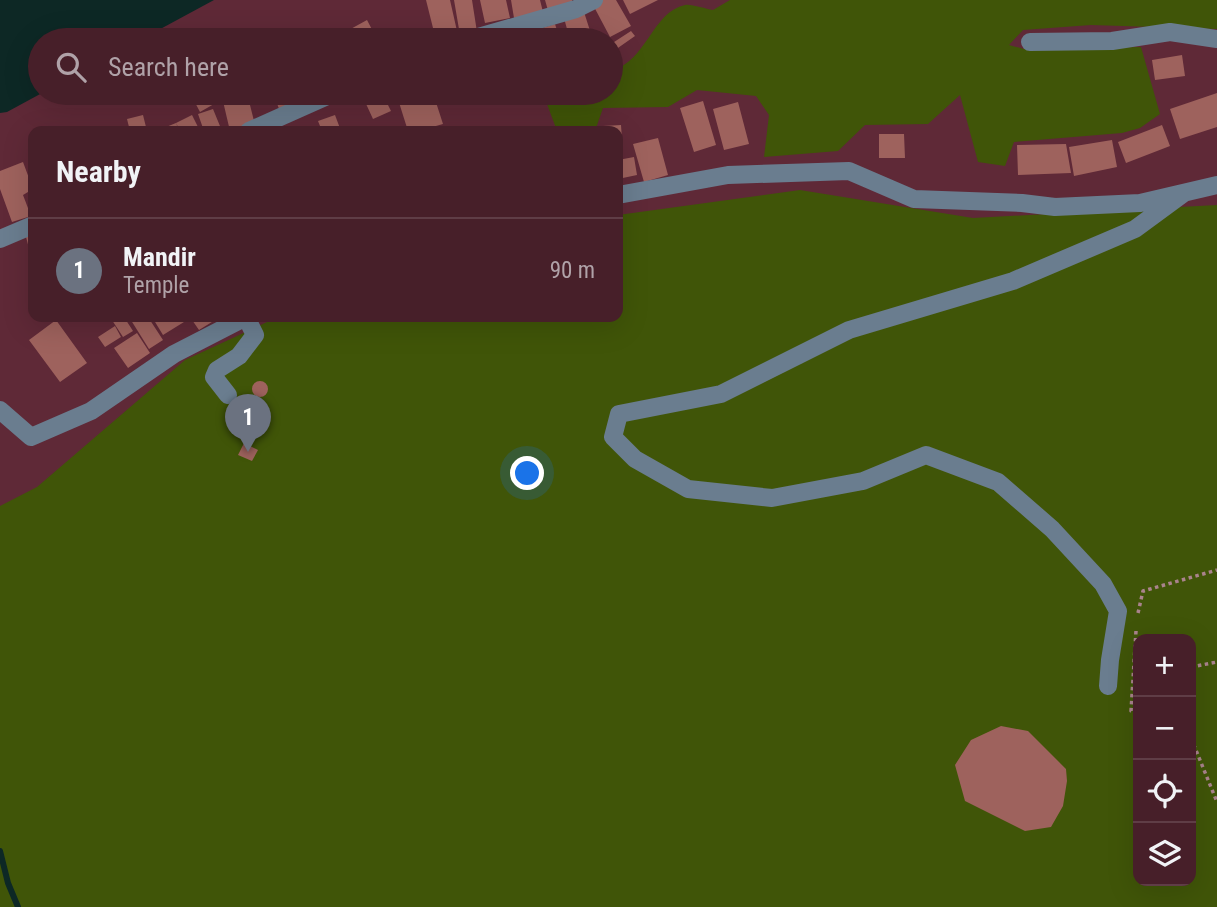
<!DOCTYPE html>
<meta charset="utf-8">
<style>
:root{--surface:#471f29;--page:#4e2731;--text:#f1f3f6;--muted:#b0a2a8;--line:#5f3d46;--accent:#57cec1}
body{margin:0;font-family:"Roboto Condensed",sans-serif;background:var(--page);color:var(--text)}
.controls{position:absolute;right:21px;bottom:21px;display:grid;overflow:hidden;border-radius:14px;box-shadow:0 7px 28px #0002}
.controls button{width:63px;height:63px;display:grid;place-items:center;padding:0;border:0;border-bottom:2px solid var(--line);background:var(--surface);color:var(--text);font:35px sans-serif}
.you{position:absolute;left:528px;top:474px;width:24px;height:24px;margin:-18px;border:5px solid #fff;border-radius:50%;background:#1a73e8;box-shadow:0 0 0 10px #1a73e833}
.badge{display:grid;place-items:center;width:46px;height:46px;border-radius:50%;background:var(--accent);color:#fff;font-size:23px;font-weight:700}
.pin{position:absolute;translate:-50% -58px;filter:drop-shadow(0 2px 4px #0008)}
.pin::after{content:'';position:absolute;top:37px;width:24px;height:21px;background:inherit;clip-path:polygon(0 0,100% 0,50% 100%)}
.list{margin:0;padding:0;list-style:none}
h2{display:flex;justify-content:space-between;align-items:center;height:91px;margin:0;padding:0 28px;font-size:30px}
h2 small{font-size:23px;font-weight:400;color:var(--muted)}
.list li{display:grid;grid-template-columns:46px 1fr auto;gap:21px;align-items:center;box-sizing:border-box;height:105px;padding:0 28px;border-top:2px solid var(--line)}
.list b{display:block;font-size:26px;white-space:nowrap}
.list p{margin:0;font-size:23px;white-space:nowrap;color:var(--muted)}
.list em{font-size:23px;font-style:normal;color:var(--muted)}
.icon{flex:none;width:38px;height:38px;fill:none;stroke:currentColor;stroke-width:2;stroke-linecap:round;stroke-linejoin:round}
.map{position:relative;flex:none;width:1217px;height:907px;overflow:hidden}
.search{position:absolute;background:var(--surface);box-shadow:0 7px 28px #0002;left:28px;top:28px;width:595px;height:77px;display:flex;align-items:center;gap:18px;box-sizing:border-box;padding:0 24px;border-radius:38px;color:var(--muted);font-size:26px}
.panel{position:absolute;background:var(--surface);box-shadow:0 7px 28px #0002;left:28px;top:126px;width:595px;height:196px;border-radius:14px}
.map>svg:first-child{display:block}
</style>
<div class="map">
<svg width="1217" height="907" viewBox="0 0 1217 907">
<rect width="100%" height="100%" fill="#5f2937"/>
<!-- green -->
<path fill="#405508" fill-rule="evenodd" d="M 730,0 L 1217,0 L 1217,29 L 1091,25 L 1023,30 L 1009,45 L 1024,49 L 1141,47 L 1160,114 L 1140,128 L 1122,133 L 1014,142 L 1005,166 L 978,162 L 960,95 L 928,124 L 865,125 L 838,151 L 764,157 L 769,115 L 756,96 L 697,90 L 668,107 L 603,108 L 595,131 L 557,131 L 547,104 L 557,93 L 611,93 L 611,71 C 647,61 652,12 685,5 C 692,4 705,9 713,10 Z
M 800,190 L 973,218 L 1217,205 L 1217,907 L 0,907 L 0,506 L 37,487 L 185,360 L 278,317 L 618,317 L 618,215 ZM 1138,639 L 1191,639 L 1191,881 L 1138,881 Z"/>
<!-- water -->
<path fill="#0d2825" d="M 0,0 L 214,0 L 140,40 L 40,40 L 40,93 L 42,93 L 7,112 L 0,113 Z"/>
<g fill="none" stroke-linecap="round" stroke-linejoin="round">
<!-- stream -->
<path stroke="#0d2825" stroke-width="6" d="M 0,851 L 8,883 L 18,907"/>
</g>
<!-- building -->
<path fill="#9e625d" d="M 426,0 L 450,0 L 457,31 L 435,36 Z
M 454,0 L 472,0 L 477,32 L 460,35 Z
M 480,0 L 506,0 L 510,18 L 485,23 Z
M 511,0 L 540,0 L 543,12 L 514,18 Z
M 545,0 L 572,0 L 573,6 L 549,14 Z
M 598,0 L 616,0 L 631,26 L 610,37 L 592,3 Z
M 623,0 L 658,0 L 630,14 Z
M 584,12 L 593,40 L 570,40 L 564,18 Z
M 367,20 L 377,39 L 352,40 L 347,31 Z
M 555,24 L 560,40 L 535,40 L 532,31 Z
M 631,31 L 635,36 L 615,50 L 611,44 Z
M 1182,55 L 1185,76 L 1155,80 L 1152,60 Z
M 190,93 L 208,93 L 214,104 L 200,112 Z
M 239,93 L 247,93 L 255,125 L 230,131 L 222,97 Z
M 273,93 L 289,93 L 295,109 L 281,114 Z
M 291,93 L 318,93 L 298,104 Z
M 361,93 L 382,93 L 391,111 L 373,119 Z
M 396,93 L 433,93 L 443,124 L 418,131 L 408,131 Z
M 1217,93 L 1217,127 L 1180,139 L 1170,109 Z
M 703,101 L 716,145 L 694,152 L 680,108 Z
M 738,102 L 749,144 L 724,150 L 713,109 Z
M 213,109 L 222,131 L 204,131 L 198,114 Z
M 143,115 L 147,131 L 130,131 L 127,119 Z
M 192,115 L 200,131 L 180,131 L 176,123 Z
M 335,115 L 341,131 L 322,131 L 318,121 Z
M 176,123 L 179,131 L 162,131 L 161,129 Z
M 621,125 L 623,154 L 618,155 L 618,131 L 604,131 L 603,126 Z
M 1162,125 L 1170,146 L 1126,163 L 1118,142 Z
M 879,134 L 904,134 L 905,158 L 879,158 Z
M 658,138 L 668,175 L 644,182 L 633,144 Z
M 1112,140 L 1117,167 L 1074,176 L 1069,147 Z
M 1066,144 L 1071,173 L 1018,175 L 1017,145 Z
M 634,157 L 637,175 L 618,179 L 618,160 Z
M 23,162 L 33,189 L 23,195 L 31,216 L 12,222 L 0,189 L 0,171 Z
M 33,231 L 33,260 L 32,260 L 25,233 Z
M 110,317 L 124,317 L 133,331 L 123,337 Z
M 129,317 L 148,317 L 163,340 L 149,349 Z
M 152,317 L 181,317 L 184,322 L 163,335 Z
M 190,317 L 220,317 L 199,330 Z
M 56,320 L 87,363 L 60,382 L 29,340 Z
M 115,326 L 121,337 L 105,347 L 98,337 Z
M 137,333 L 150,353 L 128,368 L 114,348 Z
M252 389a8 8 0 1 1 16 0a8 8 0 1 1-16 0Z
M 244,443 L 258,450 L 252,461 L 238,455 Z
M 1001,726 L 1028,731 L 1066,769 L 1067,781 L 1063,806 L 1051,827 L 1025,831 L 965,801 L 955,765 L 971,740 Z"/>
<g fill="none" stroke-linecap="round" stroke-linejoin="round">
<!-- path -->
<path stroke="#aa838d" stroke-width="3.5" stroke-dasharray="3.5 3.5" stroke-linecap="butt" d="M 1138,613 L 1143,591 L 1217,570
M 1136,631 L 1131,711 L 1138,714
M 1191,667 L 1217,662
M 1191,738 L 1217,802"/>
<!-- minor -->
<path stroke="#6a7d8f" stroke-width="18" d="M 468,40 L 576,9 L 594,0
M 1030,42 L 1112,41 L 1170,32 L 1217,39
M 249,131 L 334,93
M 618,195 L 728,175 L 849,171 L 914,199 L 1022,203 L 1055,207 L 1140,203 L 1217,185
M 0,239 L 33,225
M 228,395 L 214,377 L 217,370 L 239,356 L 255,335 L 246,317
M 0,410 L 31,437 L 91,411 L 174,354 L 246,317
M 1108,686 L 1110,660 L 1118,611 L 1103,584 L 1052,529 L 998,482 L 926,455 L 863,481 L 772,498 L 688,489 L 635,459 L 613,437 L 619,414 L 721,394 L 849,330 L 1013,281 L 1135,229 L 1184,193"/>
</g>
</svg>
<div class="controls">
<button>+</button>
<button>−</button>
<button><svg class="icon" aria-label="locate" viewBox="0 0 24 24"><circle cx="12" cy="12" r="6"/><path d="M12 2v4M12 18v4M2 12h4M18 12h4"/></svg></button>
<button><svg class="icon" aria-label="layers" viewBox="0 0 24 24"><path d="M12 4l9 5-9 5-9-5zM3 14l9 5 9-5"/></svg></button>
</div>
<div class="you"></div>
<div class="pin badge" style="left:248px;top:452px;background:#6b7280">1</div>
<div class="search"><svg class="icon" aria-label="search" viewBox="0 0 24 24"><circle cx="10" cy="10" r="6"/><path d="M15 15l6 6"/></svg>Search here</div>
<section class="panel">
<h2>Nearby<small></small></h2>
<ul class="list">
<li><span class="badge" style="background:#6b7280">1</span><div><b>Mandir</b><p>Temple</p></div><em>90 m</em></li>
</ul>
</section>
</div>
